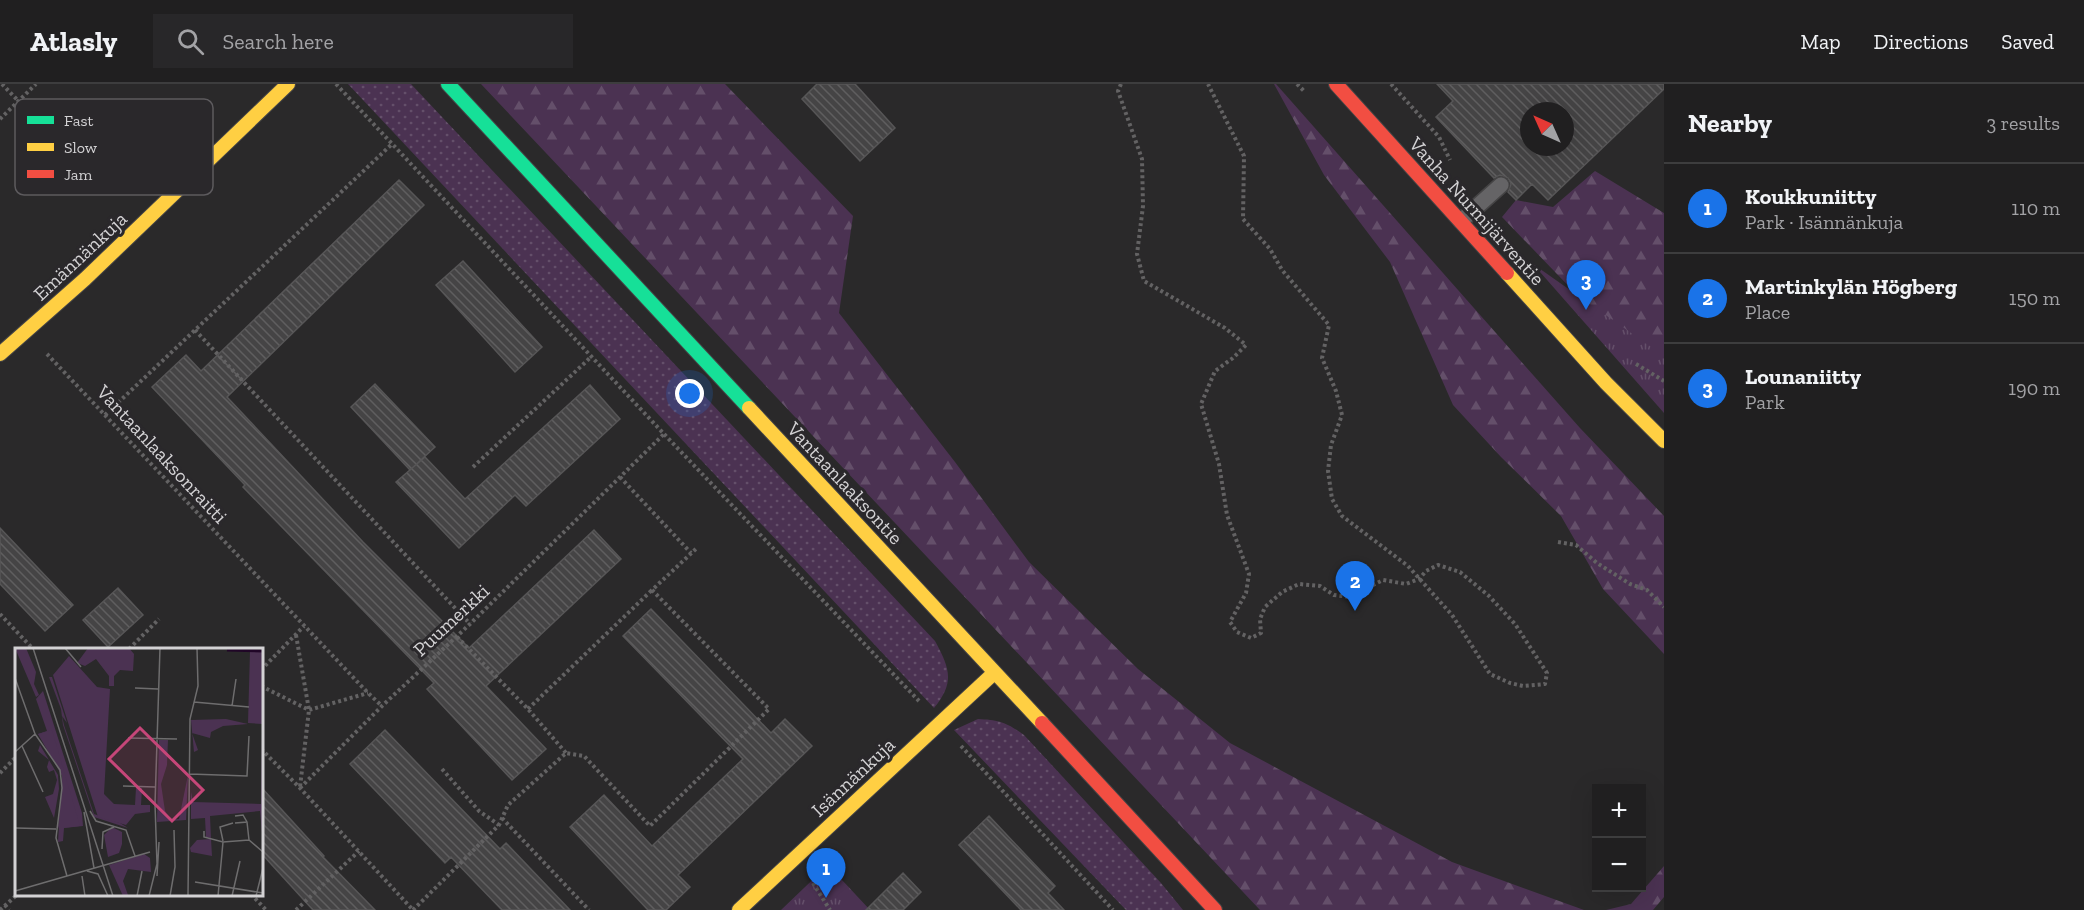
<!DOCTYPE html>
<meta charset="utf-8">
<style>
:root{--surface:#201f20;--page:#282729;--text:#f1f3f6;--muted:#a2a2a5;--line:#3d3d3e;--accent:#1a73e8}
body{margin:0;font-family:"Zilla Slab",serif;background:var(--page);color:var(--text)}
.controls{position:absolute;right:18px;bottom:18px;display:grid;overflow:hidden;border-radius:0px;box-shadow:0 6px 24px #0002}
.controls button{width:54px;height:54px;display:grid;place-items:center;padding:0;border:0;border-bottom:2px solid var(--line);background:var(--surface);color:var(--text);font:30px sans-serif}
.compass{position:absolute;left:1520px;top:18px;width:54px;height:54px;border-radius:50%;background:var(--surface);box-shadow:0 6px 24px #0002;rotate:315deg}
.you{position:absolute;left:690px;top:310px;width:21px;height:21px;margin:-15px;border:4px solid #fff;border-radius:50%;background:#1a73e8;box-shadow:0 0 0 9px #1a73e833}
.badge{display:grid;place-items:center;width:39px;height:39px;border-radius:50%;background:var(--accent);color:#fff;font-size:20px;font-weight:700}
.pin{position:absolute;translate:-50% -50px;filter:drop-shadow(0 2px 3px #0008)}
.pin::after{content:'';position:absolute;top:32px;width:21px;height:18px;background:inherit;clip-path:polygon(0 0,100% 0,50% 100%)}
.list{margin:0;padding:0;list-style:none}
h2{display:flex;justify-content:space-between;align-items:center;height:78px;margin:0;padding:0 24px;font-size:26px}
h2 small{font-size:20px;font-weight:400;color:var(--muted)}
.list li{display:grid;grid-template-columns:39px 1fr auto;gap:18px;align-items:center;box-sizing:border-box;height:90px;padding:0 24px;border-top:2px solid var(--line)}
.list b{display:block;font-size:22px;white-space:nowrap}
.list p{margin:0;font-size:20px;white-space:nowrap;color:var(--muted)}
.list em{font-size:20px;font-style:normal;color:var(--muted)}
.icon{flex:none;width:33px;height:33px;fill:none;stroke:currentColor;stroke-width:2;stroke-linecap:round;stroke-linejoin:round}
.map{position:relative;flex:none;width:1664px;height:826px;overflow:hidden}
header{display:flex;align-items:center;gap:36px;box-sizing:border-box;height:84px;padding:0 30px;background:var(--surface);border-bottom:2px solid var(--line)}
header strong{font-size:28px}
nav{display:flex;gap:33px;margin-inline-start:auto;font-size:21px}
.search{width:420px;height:54px;background:var(--page);display:flex;align-items:center;gap:15px;box-sizing:border-box;padding:0 21px;border-radius:0px;color:var(--muted);font-size:22px}
main{display:flex}
aside{flex:1;background:var(--surface)}
.map>svg:first-child{display:block}
</style>
<header>
<strong>Atlasly</strong>
<div class="search"><svg class="icon" aria-label="search" viewBox="0 0 24 24"><circle cx="10" cy="10" r="6"/><path d="M15 15l6 6"/></svg>Search here</div>
<nav><a>Map</a><a>Directions</a><a>Saved</a></nav>
</header>
<main>
<div class="map">
<svg width="1664" height="826" viewBox="0 0 1664 826">
<defs>
<pattern id="grass-dots" width="8" height="8" patternUnits="userSpaceOnUse" patternTransform="scale(1.5)"><rect width="8" height="8" fill="#4b3252"/><path d="M2 2h.1M6 6h.1" fill="none" stroke="#644f6a" stroke-width="1.8" stroke-linecap="round"/></pattern>
<pattern id="forest-firs" width="22" height="20" patternUnits="userSpaceOnUse" patternTransform="scale(1.5)"><rect width="22" height="20" fill="#4b3252"/><path d="M5 1l3.5 6h-7zM16 11l3.5 6h-7z" fill="#644f6a"/></pattern>
<pattern id="park-tufts" width="24" height="20" patternUnits="userSpaceOnUse" patternTransform="scale(1.5)"><rect width="24" height="20" fill="#4b3252"/><path d="M3 7l-1-3M5 7V3M7 7l1-3M15 17l-1-3M17 17v-4M19 17l1-3" fill="none" stroke="#644f6a"/></pattern>
<pattern id="building-back-hatch" width="6" height="6" patternUnits="userSpaceOnUse" patternTransform="scale(1.5)"><rect width="6" height="6" fill="#454445"/><path d="M-1 5l2 2M0 0l6 6M5-1l2 2" fill="none" stroke="#5f5e5f"/></pattern>
</defs>
<rect width="100%" height="100%" fill="#2a292a"/>
<!-- grass -->
<path fill="url(#grass-dots)" d="M 348,0 L 411,0 L 935,557 C 950,585 955,598 934,624 Z
M 978,635 C 999,636 1006,638 1024,651 L 1161,799 L 1183,826 L 1126,826 L 954,646 Z"/>
<!-- forest -->
<path fill="url(#forest-firs)" d="M 481,0 L 725,0 L 853,132 L 839,229 L 955,378 L 1029,478 L 1138,585 L 1230,659 L 1452,778 L 1584,826 L 1260,826 Z
M 1274,0 L 1276,0 L 1580,344 L 1664,432 L 1664,570 L 1603,505 L 1561,432 L 1501,373 L 1453,321 L 1390,178 L 1324,91 Z
M 1595,87 L 1664,129 L 1664,284 L 1637,273 L 1502,133 L 1516,116 L 1553,123 Z
M 1664,782 L 1664,813 L 1653,826 L 1606,826 L 1631,820 Z"/>
<!-- park -->
<path fill="url(#park-tufts)" d="M 1533,180 L 1664,272 L 1664,329 Z
M 828,781 L 870,826 L 781,826 Z"/>
<!-- building -->
<path fill="url(#building-back-hatch)" stroke="#575657" stroke-width="1.5" fill-rule="evenodd" d="M 817,0 L 855,0 L 895,44 L 860,77 L 802,15 Z
M 1437,0 L 1664,0 L 1664,5 L 1548,116 L 1532,100 L 1516,116 L 1508,108 L 1511,100 L 1508,94 L 1500,91 L 1494,94 L 1436,33 L 1453,17 ZM 1529,27 L 1565,27 L 1565,63 L 1529,63 Z
M 399,96 L 424,121 L 227,313 L 363,458 L 469,564 L 594,446 L 621,475 L 486,602 L 546,665 L 512,696 L 427,605 L 434,599 L 243,403 L 245,401 L 152,303 L 186,271 L 201,287 Z
M 463,177 L 542,263 L 515,288 L 436,201 Z
M 375,300 L 435,363 L 410,386 L 351,323 Z
M 590,301 L 620,335 L 526,422 L 515,411 L 459,464 L 396,398 L 425,373 L 465,415 Z
M 0,444 L 73,521 L 45,547 L 0,500 Z
M 118,504 L 143,531 L 108,563 L 83,536 Z
M 651,525 L 771,649 L 785,635 L 812,662 L 678,791 L 690,803 L 666,826 L 648,826 L 570,743 L 604,711 L 652,762 L 743,675 L 623,552 Z
M 385,646 L 500,765 L 506,759 L 570,826 L 502,826 L 451,773 L 445,779 L 350,680 Z
M 261,703 L 324,772 L 323,773 L 375,826 L 313,826 L 261,769 Z
M 989,732 L 1055,802 L 1048,809 L 1064,826 L 1021,826 L 959,761 Z
M 903,789 L 921,808 L 903,826 L 866,826 Z"/>
<g fill="none" stroke-linecap="round" stroke-linejoin="round">
<defs>
<path id="lane" d="M 1461,137 L 1501,101"/>
<path id="fast" d="M 448,0 L 749,324"/>
<path id="slow" d="M 1507,189 L 1606,299 L 1664,357
M 0,270 L 85,195 L 288,0
M 749,324 L 1042,639
M 739,826 L 994,589"/>
<path id="jam" d="M 1336,0 L 1507,189
M 1042,639 L 1215,826"/>
</defs>
<!-- lane casing -->
<use href="#lane" stroke="#454445" stroke-width="18"/>
<!-- fast casing -->
<use href="#fast" stroke="#454445" stroke-width="16"/>
<!-- slow casing -->
<use href="#slow" stroke="#454445" stroke-width="16"/>
<!-- jam casing -->
<use href="#jam" stroke="#454445" stroke-width="16"/>
<!-- path -->
<path stroke="#636263" stroke-width="4" stroke-dasharray="3 3" stroke-linecap="butt" d="M 2,0 L 26,25
M 336,0 L 664,350 L 919,617
M 1121,0 L 1118,7 L 1142,75 L 1143,122 L 1137,170 L 1144,197 L 1225,244 L 1246,261 L 1233,274 L 1215,287 L 1201,320 L 1219,380 L 1227,431 L 1249,490 L 1246,509 L 1230,538 L 1237,548 L 1251,554 L 1261,549 L 1260,535 L 1265,523 L 1282,508 L 1299,500 L 1320,502 L 1334,511 L 1349,513 L 1383,496 L 1406,500 L 1419,495 L 1426,487 L 1438,481 L 1460,488 L 1489,512 L 1515,540 L 1547,589 L 1545,600 L 1523,602 L 1510,599 L 1490,590 L 1452,531 L 1408,482 L 1342,432 L 1332,415 L 1328,387 L 1331,361 L 1342,331 L 1336,307 L 1322,274 L 1329,241 L 1282,186 L 1270,165 L 1243,135 L 1244,72 L 1208,0
M 1297,0 L 1305,8
M 1391,0 L 1439,53 L 1450,76
M 0,35 L 36,0
M 195,246 L 470,540
M 47,270 L 368,609 L 382,622
M 1636,280 L 1664,297
M 105,331 L 392,60
M 473,383 L 591,273
M 620,393 L 691,469
M 1558,458 L 1576,461 L 1597,479 L 1630,500 L 1647,506 L 1664,523
M 0,530 L 33,565
M 296,551 L 309,626 L 300,703
M 457,553 L 528,625 L 566,669
M 129,565 L 159,535
M 261,586 L 304,542
M 261,602 L 309,626 L 368,609
M 528,625 L 652,506
M 961,662 L 1113,826
M 261,665 L 300,704 L 413,826
M 442,685 L 479,727 L 499,741
M 0,689 L 16,673
M 300,704 L 382,622 L 470,540 L 664,350
M 502,734 L 589,826
M 813,799 L 830,826
M 251,810 L 266,826
M 5,821 L 9,826
M 0,826 L 18,810
M 296,826 L 359,767
M 413,826 L 499,741 L 508,721 L 566,669 L 584,672 L 650,742 L 769,625 L 652,506 L 698,463"/>
<!-- lane -->
<use href="#lane" stroke="#656466" stroke-width="15"/>
<!-- fast -->
<use href="#fast" stroke="#16e098" stroke-width="14"/>
<!-- slow -->
<use href="#slow" stroke="#ffcf43" stroke-width="14"/>
<!-- jam -->
<use href="#jam" stroke="#f24e42" stroke-width="14"/>
</g>
<g text-anchor="middle" dominant-baseline="central" stroke-width="6" stroke-linejoin="round" paint-order="stroke">
<!-- street labels -->
<g font-size="20" fill="#d3d2d4" stroke="#2a282b">
<text transform="translate(1477 127) rotate(48)">Vanha Nurmijärventie</text>
<text transform="translate(80 172) rotate(-43)">Emännänkuja</text>
<text transform="translate(162 370) rotate(47)">Vantaanlaaksonraitti</text>
<text transform="translate(845 399) rotate(47)">Vantaanlaaksontie</text>
<text transform="translate(451 536) rotate(-43)">Puumerkki</text>
<text transform="translate(853 693) rotate(-43)">Isännänkuja</text>
</g>
</g>
<!-- overview -->
<g transform="translate(15 564)">
<rect width="248" height="248" fill="#2a292a"/>
<path d="M 34,29 L 37,29 L 52,75 L 47,68 L 49,77 L 79,166 L 105,175 L 113,180 L 79,169 L 48,77 L 46,61 Z" fill="#4b3252"/>
<path d="M 0,0 L 11,0 L 21,24 L 19,36 L 24,47 L 21,49 ZM 28,43 L 67,165 L 68,178 L 49,180 L 48,193 L 43,178 L 49,134 L 46,121 L 23,86 L 32,83 L 21,51 ZM 211,71 L 233,76 L 208,78 L 196,84 L 195,90 L 177,85 L 183,102 L 179,104 L 176,72 ZM 144,92 L 153,92 L 152,117 L 146,136 L 150,163 L 156,172 L 164,171 L 173,127 L 171,172 L 142,174 ZM 25,97 L 43,127 L 44,141 L 39,170 L 30,149 L 38,146 L 42,132 L 39,122 L 34,124 L 32,119 L 34,112 L 23,103 ZM 97,179 L 107,184 L 107,196 L 104,205 L 93,209 L 89,187 ZM 129,206 L 135,210 L 136,224 L 113,221 L 108,233 L 113,247 L 108,248 L 94,217 Z" fill="#4b3252"/>
<path d="M 73,0 L 114,0 L 119,6 L 118,23 L 105,22 L 99,28 L 99,38 L 94,38 L 94,28 L 81,11 L 70,18 L 62,15 ZM 235,3 L 247,3 L 247,76 L 233,75 ZM 54,8 L 82,39 L 95,41 L 89,146 L 99,156 L 120,157 L 121,140 L 127,140 L 126,157 L 135,157 L 135,164 L 120,166 L 111,177 L 83,169 L 38,27 ZM 37,82 L 65,178 L 48,180 L 48,193 L 43,194 L 47,128 L 23,86 ZM 247,85 L 247,185 L 245,163 L 195,168 L 196,190 L 191,189 L 190,170 L 176,171 L 176,144 L 178,154 L 246,156 ZM 196,191 L 197,208 L 176,204 L 175,200 L 182,192 Z" fill="#4b3252"/>
<path fill="none" stroke="#200627" stroke-width="3" d="M 212,2 L 248,3"/>
<path fill="none" stroke="#6e6d6e" stroke-width="1.5" d="M 18,0 L 98,248M 50,0 L 66,19M 0,30 L 20,86 L 45,122 L 47,140 L 41,190 L 52,228M 120,40 L 143,41M 179,54 L 234,59M 217,58 L 221,31M 113,90 L 162,91M 7,98 L 28,144M 0,104 L 20,86M 175,126 L 232,128 L 234,88M 108,138 L 140,139M 75,163 L 81,173 L 111,182 L 120,208M 69,164 L 79,220M 220,168 L 228,167 L 232,174 L 220,175M 232,174 L 234,192M 0,180 L 41,181M 189,183 L 189,189 L 208,194 L 234,192 L 248,204M 208,193 L 205,179 L 218,175M 87,201 L 88,184 L 99,179M 72,223 L 83,226 L 93,248M 67,228 L 70,248M 142,228 L 144,194M 180,234 L 248,245M 0,243 L 135,204M 122,248 L 127,223M 134,248 L 142,216 L 140,156 L 145,0M 155,248 L 160,219 L 159,182M 173,248 L 175,71 L 183,38 L 182,0M 203,248 L 208,194M 217,248 L 225,213M 241,248 L 248,220"/>
<path fill="#c64679" fill-opacity="0.15" stroke="#c64679" stroke-width="3" d="M 125,80 L 188,142 L 157,173 L 94,111 Z"/>
<rect width="248" height="248" fill="none" stroke="#d3d2d4" stroke-width="3"/>
</g>
<!-- legend -->
<rect x="15" y="15" width="198" height="96" rx="9" fill="#2a282b" stroke="#5d5b5e" stroke-width="1.5"/>
<rect x="27" y="32" width="27" height="8" fill="#16e098"/>
<rect x="27" y="59" width="27" height="8" fill="#ffcf43"/>
<rect x="27" y="86" width="27" height="8" fill="#f24e42"/>
<g font-size="16" fill="#d3d2d4">
<text x="64" y="42">Fast</text>
<text x="64" y="69">Slow</text>
<text x="64" y="96">Jam</text>
</g>
</svg>
<div class="controls">
<button>+</button>
<button>−</button>
</div>
<svg class="compass" viewBox="-18 -18 36 36"><path d="M0-13l5 13h-10z" fill="#e53935"/><path d="M0 13l5-13h-10z" fill="#a2a2a5"/></svg>
<div class="you"></div>
<div class="pin badge" style="left:826px;top:814px">1</div>
<div class="pin badge" style="left:1355px;top:527px">2</div>
<div class="pin badge" style="left:1586px;top:226px">3</div>
</div>
<aside>
<h2>Nearby<small>3 results</small></h2>
<ul class="list">
<li><span class="badge">1</span><div><b>Koukkuniitty</b><p>Park · Isännänkuja</p></div><em>110 m</em></li>
<li><span class="badge">2</span><div><b>Martinkylän Högberg</b><p>Place</p></div><em>150 m</em></li>
<li><span class="badge">3</span><div><b>Lounaniitty</b><p>Park</p></div><em>190 m</em></li>
</ul>
</aside>
</main>
